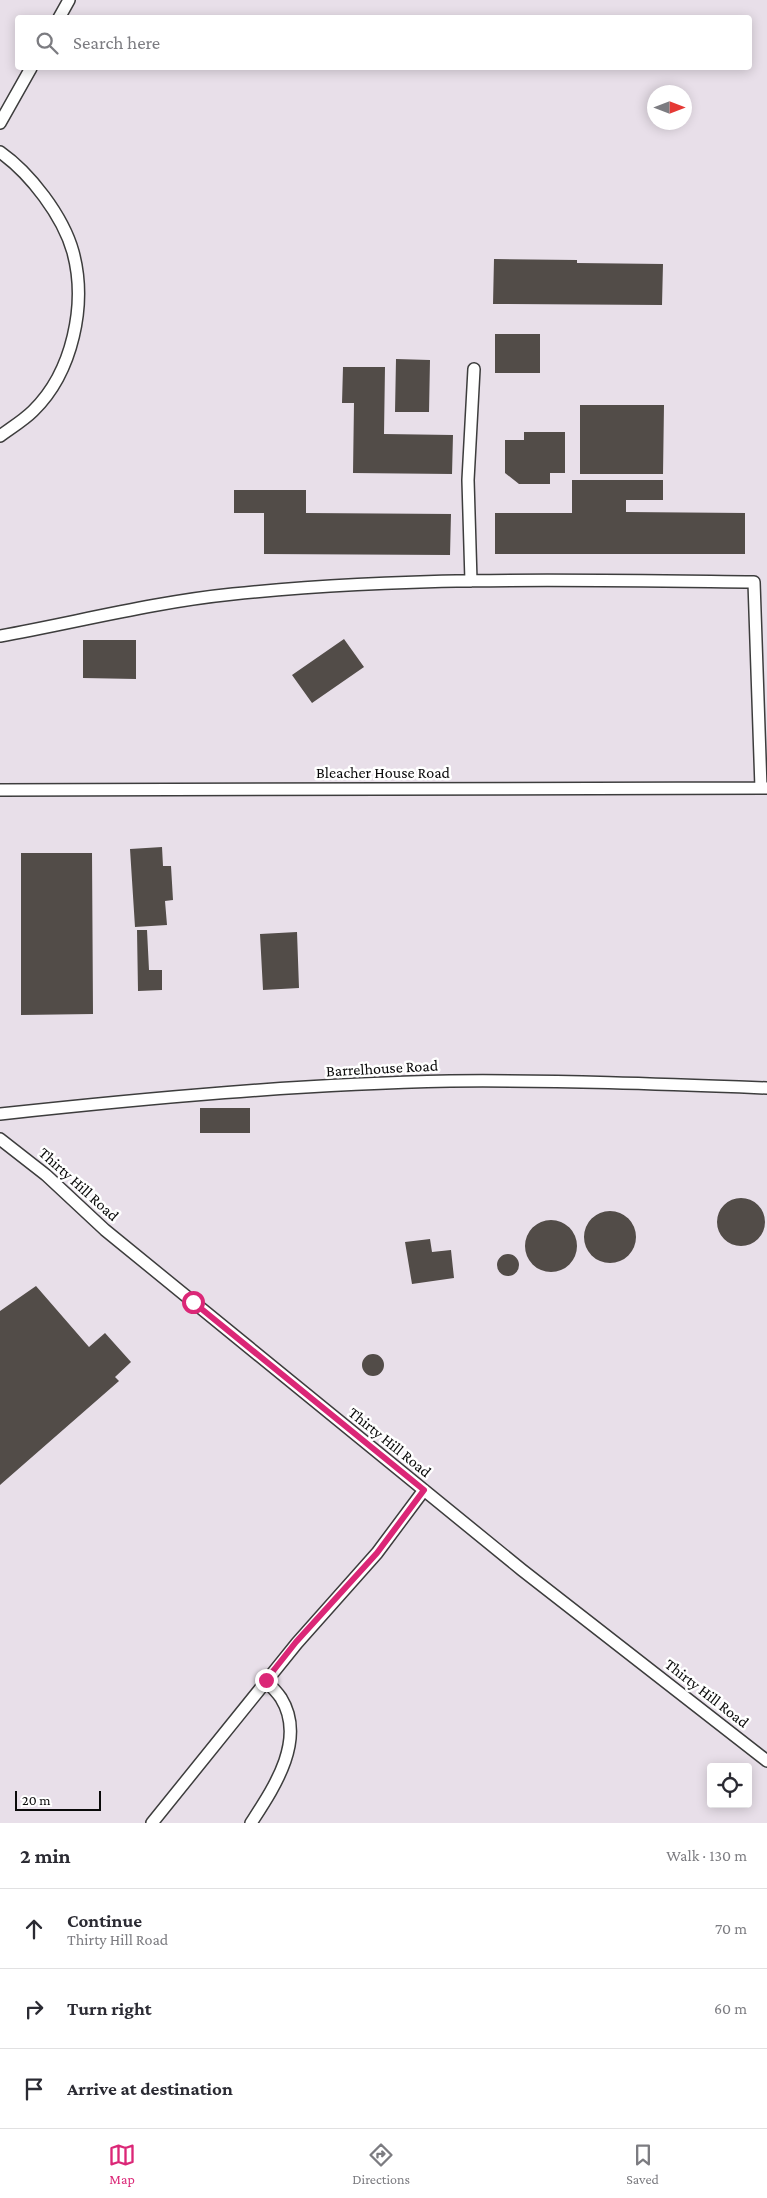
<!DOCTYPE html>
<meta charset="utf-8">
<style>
:root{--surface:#fff;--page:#f2f2f3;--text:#2b2b33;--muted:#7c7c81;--line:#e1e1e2;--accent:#db2777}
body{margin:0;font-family:"Crimson Pro",serif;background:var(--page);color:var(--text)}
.controls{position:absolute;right:15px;bottom:15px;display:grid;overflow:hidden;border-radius:5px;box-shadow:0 2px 12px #0003}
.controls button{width:45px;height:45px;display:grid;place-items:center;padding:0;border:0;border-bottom:1px solid var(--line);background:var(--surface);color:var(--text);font:25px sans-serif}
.compass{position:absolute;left:647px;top:85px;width:45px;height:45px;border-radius:50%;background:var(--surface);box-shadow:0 2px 12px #0003;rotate:90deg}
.scale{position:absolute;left:15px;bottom:12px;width:86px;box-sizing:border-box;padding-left:5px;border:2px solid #0a0a0a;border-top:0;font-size:14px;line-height:18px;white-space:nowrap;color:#0a0a0a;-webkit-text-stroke:4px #fff;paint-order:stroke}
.stop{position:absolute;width:15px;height:15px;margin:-11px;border:4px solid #db2777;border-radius:50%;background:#fff}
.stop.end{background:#db2777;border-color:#fff;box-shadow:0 1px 5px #0008}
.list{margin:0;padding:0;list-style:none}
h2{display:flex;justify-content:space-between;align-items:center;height:65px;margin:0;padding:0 20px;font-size:21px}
h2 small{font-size:16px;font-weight:400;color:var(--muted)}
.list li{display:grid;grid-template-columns:32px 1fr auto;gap:15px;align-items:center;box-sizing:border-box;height:80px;padding:0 20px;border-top:1px solid var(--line)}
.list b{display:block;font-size:19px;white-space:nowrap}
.list p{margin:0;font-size:16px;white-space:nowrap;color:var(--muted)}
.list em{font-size:16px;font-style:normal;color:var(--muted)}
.icon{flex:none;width:28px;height:28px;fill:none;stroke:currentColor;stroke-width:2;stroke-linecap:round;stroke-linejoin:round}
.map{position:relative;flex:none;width:767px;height:1823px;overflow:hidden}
.search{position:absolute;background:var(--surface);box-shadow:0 2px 12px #0003;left:15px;right:15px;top:15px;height:55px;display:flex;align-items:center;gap:12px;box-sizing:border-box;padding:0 18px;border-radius:5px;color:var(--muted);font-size:19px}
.sheet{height:305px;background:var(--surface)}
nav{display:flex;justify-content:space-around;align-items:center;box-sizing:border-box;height:70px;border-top:1px solid var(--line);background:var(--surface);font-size:14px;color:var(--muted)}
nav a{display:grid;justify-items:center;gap:2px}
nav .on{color:var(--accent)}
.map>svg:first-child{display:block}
</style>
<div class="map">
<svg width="767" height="1823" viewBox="0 0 767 1823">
<rect width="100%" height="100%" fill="#fdfaea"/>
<!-- industrial -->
<path fill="#e8dfe9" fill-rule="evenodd" d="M 0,0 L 767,0 L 767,1823 L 0,1823 ZM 18,18 L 750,18 L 750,68 L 18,68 ZM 654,92 L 684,92 L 684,122 L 654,122 ZM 711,1767 L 748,1767 L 748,1804 L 711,1804 Z"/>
<!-- building -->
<path fill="#524c48" d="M 494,259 L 577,260 L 577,263 L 663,264 L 662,305 L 493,304 Z
M 495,334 L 540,334 L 540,373 L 495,373 Z
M 396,359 L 430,360 L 429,412 L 395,412 Z
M 343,367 L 385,367 L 384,434 L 453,435 L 452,474 L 353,473 L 354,403 L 342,403 Z
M 580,405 L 664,405 L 663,474 L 580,474 Z
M 524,432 L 565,432 L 565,473 L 550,473 L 550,484 L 519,484 L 505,473 L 505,440 L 524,440 Z
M 572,480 L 663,480 L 663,500 L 626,500 L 626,512 L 745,513 L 745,554 L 495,554 L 495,513 L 572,513 Z
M 234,490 L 306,490 L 306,513 L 451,514 L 450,555 L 264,554 L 264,513 L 234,513 Z
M 344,639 L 364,667 L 312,703 L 292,675 Z
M 83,640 L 136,640 L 136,679 L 83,678 Z
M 162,847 L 163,866 L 171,866 L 173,900 L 165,901 L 167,925 L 135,927 L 130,849 Z
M 21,853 L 92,853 L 93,1014 L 21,1015 Z
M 137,930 L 147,930 L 149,970 L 162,970 L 162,990 L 138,991 Z
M 297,932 L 299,988 L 263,990 L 260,934 Z
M 200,1108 L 250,1108 L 250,1133 L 200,1133 Z
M717 1222a24 24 0 1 1 48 0a24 24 0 1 1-48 0Z
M584 1237a26 26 0 1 1 52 0a26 26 0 1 1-52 0Z
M525 1246a26 26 0 1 1 52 0a26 26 0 1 1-52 0Z
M 430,1239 L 432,1252 L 451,1250 L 454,1278 L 412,1284 L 405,1242 Z
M497 1265a11 11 0 1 1 22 0a11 11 0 1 1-22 0Z
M 36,1286 L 89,1347 L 105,1333 L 131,1362 L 115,1377 L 119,1381 L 0,1485 L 0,1311 Z
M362 1365a11 11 0 1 1 22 0a11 11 0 1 1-22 0Z"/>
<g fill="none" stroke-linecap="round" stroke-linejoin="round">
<defs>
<path id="service" d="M 59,18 L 69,0
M 0,123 L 31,68
M 0,152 C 30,173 63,216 73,252 C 87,304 73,372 33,411 C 24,420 11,428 0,436
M 471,581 L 468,480 L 474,369
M 0,636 C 77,622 154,602 233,594 C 406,576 580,580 754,582 L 761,788
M 0,790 L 767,788
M 0,1114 C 149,1098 300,1084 450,1081 C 556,1080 662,1084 767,1088
M 0,1139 L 46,1175 L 105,1230 L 522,1570 L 767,1761
M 152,1823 L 297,1643 L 377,1553 L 424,1490
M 251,1823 C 273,1789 307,1740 281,1698 C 277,1692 271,1686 266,1681"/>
</defs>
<!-- service casing -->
<use href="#service" stroke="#3d3d3d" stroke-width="14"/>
<!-- service -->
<use href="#service" stroke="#fff" stroke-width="11"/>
</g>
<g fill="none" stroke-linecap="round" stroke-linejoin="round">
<!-- route -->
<path stroke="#db2777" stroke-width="6" d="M 193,1302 L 424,1490 L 377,1553 L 296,1642 L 266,1680"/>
</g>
<g text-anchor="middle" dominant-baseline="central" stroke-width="5" stroke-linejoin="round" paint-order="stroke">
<!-- street labels -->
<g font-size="16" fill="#0a0a0a" stroke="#fff">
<text x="383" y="772">Bleacher House Road</text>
<text transform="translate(382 1068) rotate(-3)">Barrelhouse Road</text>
<text transform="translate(79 1184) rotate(42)">Thirty Hill Road</text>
<text transform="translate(390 1442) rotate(39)">Thirty Hill Road</text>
<text transform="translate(707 1693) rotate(38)">Thirty Hill Road</text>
</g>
</g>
</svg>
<div class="controls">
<button><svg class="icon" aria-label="locate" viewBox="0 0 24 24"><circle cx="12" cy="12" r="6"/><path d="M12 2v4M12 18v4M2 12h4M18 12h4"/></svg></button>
</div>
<svg class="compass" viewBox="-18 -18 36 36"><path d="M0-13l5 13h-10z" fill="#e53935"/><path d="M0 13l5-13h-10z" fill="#7c7c81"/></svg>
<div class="scale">20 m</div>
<div class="stop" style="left:193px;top:1302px"></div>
<div class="stop end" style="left:266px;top:1680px"></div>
<div class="search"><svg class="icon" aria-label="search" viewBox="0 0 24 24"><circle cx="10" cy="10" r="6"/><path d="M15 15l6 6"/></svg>Search here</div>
</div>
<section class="sheet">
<h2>2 min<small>Walk · 130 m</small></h2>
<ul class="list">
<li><svg class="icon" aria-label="ahead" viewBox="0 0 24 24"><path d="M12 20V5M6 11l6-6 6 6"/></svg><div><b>Continue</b><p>Thirty Hill Road</p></div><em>70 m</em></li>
<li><svg class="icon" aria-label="right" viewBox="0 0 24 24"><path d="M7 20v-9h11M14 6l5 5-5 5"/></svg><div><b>Turn right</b></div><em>60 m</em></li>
<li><svg class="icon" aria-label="arrive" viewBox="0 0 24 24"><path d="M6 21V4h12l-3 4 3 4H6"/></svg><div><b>Arrive at destination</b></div></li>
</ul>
</section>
<nav>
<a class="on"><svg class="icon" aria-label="map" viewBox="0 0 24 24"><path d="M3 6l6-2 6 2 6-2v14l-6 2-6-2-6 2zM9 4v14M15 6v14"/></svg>Map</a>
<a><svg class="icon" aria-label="directions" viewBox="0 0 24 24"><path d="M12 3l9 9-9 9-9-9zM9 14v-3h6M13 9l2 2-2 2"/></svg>Directions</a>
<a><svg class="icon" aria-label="saved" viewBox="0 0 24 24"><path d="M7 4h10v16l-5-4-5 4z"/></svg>Saved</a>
</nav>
